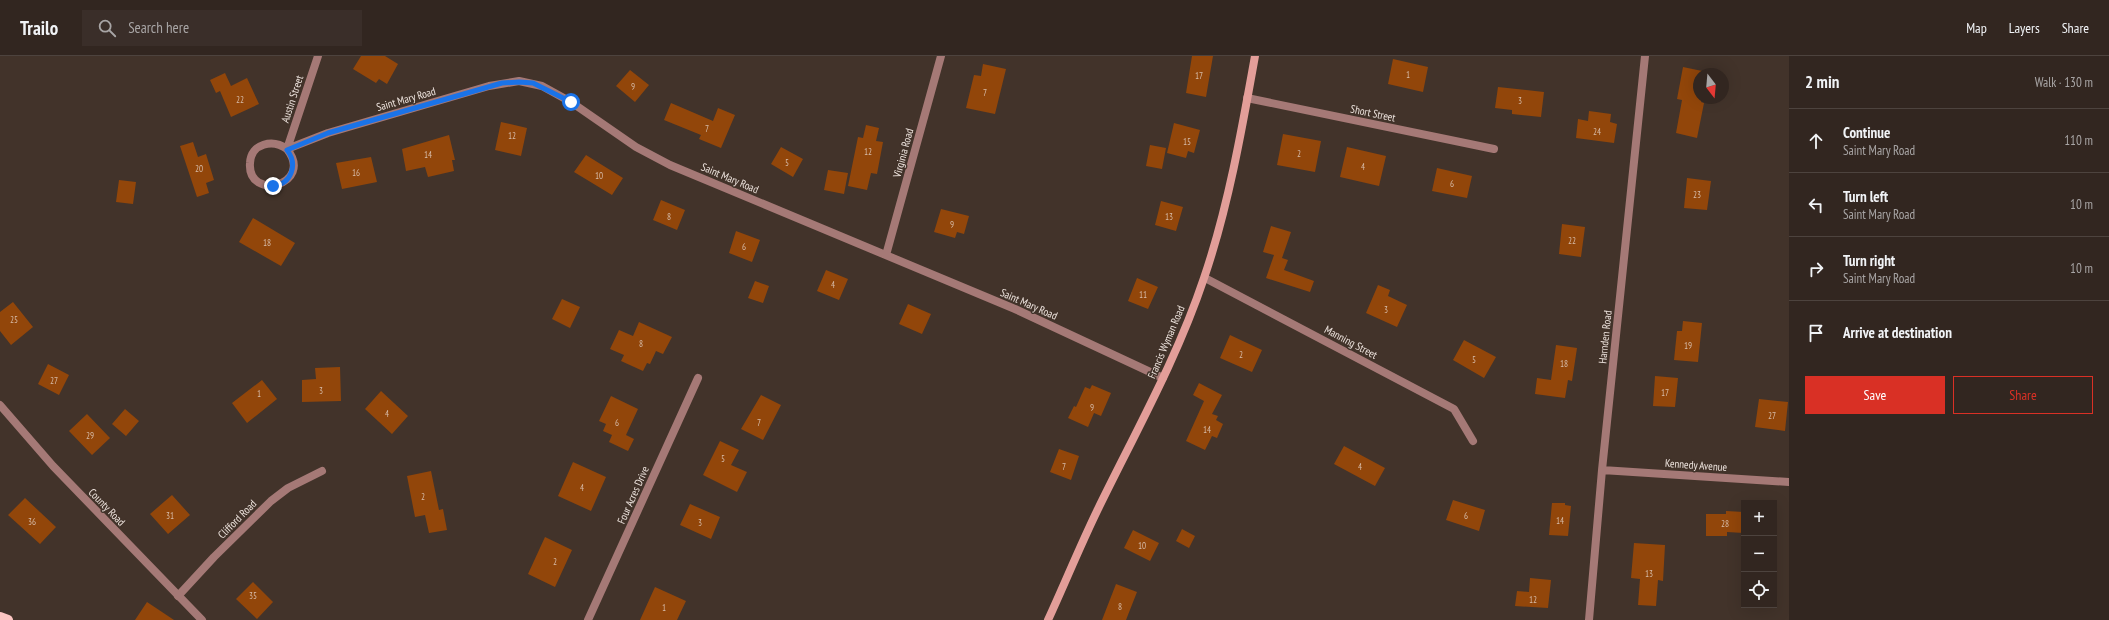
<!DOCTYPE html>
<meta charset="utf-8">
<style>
:root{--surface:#322620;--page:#3a2e29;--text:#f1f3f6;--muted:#a8a5a5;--line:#4d433e;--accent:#d93025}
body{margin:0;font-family:"PT Sans Narrow",sans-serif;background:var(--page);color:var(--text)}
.controls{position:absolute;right:12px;bottom:12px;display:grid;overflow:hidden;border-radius:0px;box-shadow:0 4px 16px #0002}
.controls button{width:36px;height:36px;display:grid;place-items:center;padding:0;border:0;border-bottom:1px solid var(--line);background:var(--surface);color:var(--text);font:20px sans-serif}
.compass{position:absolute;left:1693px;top:12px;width:36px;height:36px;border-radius:50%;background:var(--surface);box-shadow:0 4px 16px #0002;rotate:164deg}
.stop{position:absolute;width:12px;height:12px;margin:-9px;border:3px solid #1a73e8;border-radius:50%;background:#fff}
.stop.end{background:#1a73e8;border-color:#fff;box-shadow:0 1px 4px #0008}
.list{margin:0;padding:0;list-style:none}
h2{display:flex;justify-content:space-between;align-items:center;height:52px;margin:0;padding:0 16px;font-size:17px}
h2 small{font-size:13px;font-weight:400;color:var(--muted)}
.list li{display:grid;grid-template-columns:26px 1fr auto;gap:12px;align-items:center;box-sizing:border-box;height:64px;padding:0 16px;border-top:1px solid var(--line)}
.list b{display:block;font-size:15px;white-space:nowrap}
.list p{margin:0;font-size:13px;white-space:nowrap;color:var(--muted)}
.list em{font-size:13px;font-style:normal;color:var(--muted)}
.actions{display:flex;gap:8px;padding:12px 16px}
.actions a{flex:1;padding:9px 0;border:1px solid var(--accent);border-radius:0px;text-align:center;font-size:14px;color:var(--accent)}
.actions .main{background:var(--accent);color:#fff}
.icon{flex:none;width:22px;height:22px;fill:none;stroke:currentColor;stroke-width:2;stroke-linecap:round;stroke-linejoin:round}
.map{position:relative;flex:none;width:1789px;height:564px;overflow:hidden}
header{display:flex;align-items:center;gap:24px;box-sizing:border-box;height:56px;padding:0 20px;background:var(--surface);border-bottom:1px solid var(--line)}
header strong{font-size:19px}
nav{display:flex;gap:22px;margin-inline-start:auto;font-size:14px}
.search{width:280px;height:36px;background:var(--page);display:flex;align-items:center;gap:10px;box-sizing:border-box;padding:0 14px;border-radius:0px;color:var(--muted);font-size:15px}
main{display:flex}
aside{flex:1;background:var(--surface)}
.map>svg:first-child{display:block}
</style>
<header>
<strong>Trailo</strong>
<div class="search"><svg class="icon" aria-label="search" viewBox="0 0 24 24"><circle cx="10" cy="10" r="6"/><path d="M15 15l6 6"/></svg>Search here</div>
<nav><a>Map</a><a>Layers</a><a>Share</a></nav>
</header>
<main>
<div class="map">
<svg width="1789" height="564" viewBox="0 0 1789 564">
<rect width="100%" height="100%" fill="#42332a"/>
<!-- building -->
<path fill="#92460a" d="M 361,0 L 385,0 L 398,8 L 387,28 L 379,23 L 376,27 L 353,13 Z
M 1192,0 L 1213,0 L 1206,41 L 1186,37 Z
M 1393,3 L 1428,11 L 1423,36 L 1388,28 Z
M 983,8 L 1006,13 L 995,58 L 966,52 L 974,19 L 981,20 Z
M 1683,11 L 1707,16 L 1706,18 L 1699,18 L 1699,42 L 1702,42 L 1701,46 L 1704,47 L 1697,82 L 1676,77 L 1682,44 L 1677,43 Z
M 630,14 L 649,29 L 635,46 L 616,30 Z
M 225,17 L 231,30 L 247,22 L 259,48 L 231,61 L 220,35 L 216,37 L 210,24 Z
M 1498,31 L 1544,36 L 1541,61 L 1512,58 L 1512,54 L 1495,52 Z
M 671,47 L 713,65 L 718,52 L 735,59 L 721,92 L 699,83 L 701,79 L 664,64 Z
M 1589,55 L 1611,58 L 1610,66 L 1617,68 L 1614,87 L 1576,82 L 1578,63 L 1588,65 Z
M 501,66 L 527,72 L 521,100 L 495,94 Z
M 1174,67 L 1200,74 L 1194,97 L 1188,95 L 1186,102 L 1167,97 Z
M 866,69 L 879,72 L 876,85 L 883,86 L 877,118 L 871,117 L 867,134 L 848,130 L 858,81 L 863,82 Z
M 1283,78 L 1321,85 L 1315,116 L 1277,109 Z
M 449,79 L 455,104 L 452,104 L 454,115 L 428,121 L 425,111 L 406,115 L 402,93 Z
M 193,86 L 198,101 L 206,98 L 214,124 L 206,127 L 209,137 L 197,141 L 180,90 Z
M 1150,89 L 1166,92 L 1162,113 L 1146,110 Z
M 781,91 L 803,103 L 793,121 L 771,108 Z
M 1347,91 L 1386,100 L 1379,130 L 1340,121 Z
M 586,99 L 623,122 L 612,139 L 574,116 Z
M 371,101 L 377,126 L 342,133 L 336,107 Z
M 1437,112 L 1472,120 L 1467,142 L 1432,135 Z
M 828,114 L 848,117 L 844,138 L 824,134 Z
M 1687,122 L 1711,125 L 1707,154 L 1684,152 Z
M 119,124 L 136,126 L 133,148 L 116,146 Z
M 661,144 L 685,154 L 677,174 L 653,164 Z
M 1161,145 L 1183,151 L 1176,175 L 1155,169 Z
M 941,153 L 969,160 L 964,178 L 957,176 L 955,182 L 934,176 Z
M 253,162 L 295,187 L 281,210 L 239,186 Z
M 1562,168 L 1585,171 L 1581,201 L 1559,198 Z
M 1271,170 L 1291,176 L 1282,202 L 1288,204 L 1284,214 L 1314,225 L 1310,236 L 1266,222 L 1274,199 L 1263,196 Z
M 736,175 L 760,184 L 752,206 L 729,197 Z
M 826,214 L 848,223 L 839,244 L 817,235 Z
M 1137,222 L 1158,231 L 1148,253 L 1128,245 Z
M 755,225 L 769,230 L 763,247 L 748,242 Z
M 1378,229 L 1390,234 L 1388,240 L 1407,249 L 1397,271 L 1366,257 Z
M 562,243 L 580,251 L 570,272 L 552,263 Z
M 13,246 L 33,271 L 11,289 L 0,275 L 0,256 Z
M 908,248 L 931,258 L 922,278 L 899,268 Z
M 1683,265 L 1702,267 L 1698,306 L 1674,304 L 1677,275 L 1682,275 Z
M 639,266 L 672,281 L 663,298 L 656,295 L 650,308 L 647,307 L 643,315 L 621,305 L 624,299 L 610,293 L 619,274 L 633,280 Z
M 1230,279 L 1262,294 L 1252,316 L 1220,302 Z
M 1464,284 L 1496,301 L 1484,322 L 1453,304 Z
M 1556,289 L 1577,292 L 1572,325 L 1568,324 L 1565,342 L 1535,338 L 1537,322 L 1551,324 Z
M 48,308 L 69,319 L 59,339 L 38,328 Z
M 340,311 L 341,345 L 302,346 L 302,324 L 316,323 L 315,312 Z
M 1655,320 L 1678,322 L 1675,351 L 1653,350 Z
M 262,324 L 277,343 L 247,367 L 232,347 Z
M 1199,327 L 1222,339 L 1212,358 L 1218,360 L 1216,364 L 1223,368 L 1217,382 L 1212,380 L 1205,394 L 1186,385 L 1204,345 L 1193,339 Z
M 1092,329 L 1111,337 L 1101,360 L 1094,357 L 1088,371 L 1068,362 L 1074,350 L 1076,351 L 1085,331 L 1090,333 Z
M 381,335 L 408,360 L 392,378 L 365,353 Z
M 761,339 L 781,349 L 763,384 L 741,373 Z
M 611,340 L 638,353 L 626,379 L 634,383 L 628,395 L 609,386 L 612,379 L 603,375 L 606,368 L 599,365 Z
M 1759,343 L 1788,346 L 1785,375 L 1755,371 Z
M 125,353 L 139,365 L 126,380 L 112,368 Z
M 87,358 L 110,382 L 92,399 L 69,375 Z
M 720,385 L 739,394 L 731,409 L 747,416 L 737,436 L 703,419 Z
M 1344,390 L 1385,412 L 1375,430 L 1334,408 Z
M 1059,393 L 1079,400 L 1071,424 L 1050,416 Z
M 573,406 L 606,421 L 591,455 L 558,440 Z
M 431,415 L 439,454 L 443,453 L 447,474 L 429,477 L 425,459 L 415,461 L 407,420 Z
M 172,439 L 190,459 L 168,478 L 150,458 Z
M 25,442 L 56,471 L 40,488 L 8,459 Z
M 1453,444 L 1485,454 L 1479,475 L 1446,464 Z
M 1552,447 L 1565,447 L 1565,449 L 1571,450 L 1568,480 L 1549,479 Z
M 690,448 L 720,461 L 711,483 L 680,469 Z
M 1726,455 L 1744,456 L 1744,477 L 1727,476 L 1727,480 L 1706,480 L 1706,458 L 1726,458 Z
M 1182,473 L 1195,480 L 1189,492 L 1176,485 Z
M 1133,474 L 1159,487 L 1150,505 L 1124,492 Z
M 545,481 L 572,494 L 555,531 L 528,518 Z
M 1634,487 L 1665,489 L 1663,525 L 1658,524 L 1656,550 L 1638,549 L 1640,523 L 1631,522 Z
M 1530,522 L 1551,524 L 1548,552 L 1515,550 L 1517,535 L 1529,536 Z
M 253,526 L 273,546 L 257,563 L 236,543 Z
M 1116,528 L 1137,536 L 1126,564 L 1102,564 Z
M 655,531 L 686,545 L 677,564 L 640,564 Z
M 147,546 L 174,564 L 135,564 Z"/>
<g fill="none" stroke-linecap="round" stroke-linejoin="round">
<!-- minor -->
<path stroke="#a57976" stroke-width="8" d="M 318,0 L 287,93 C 315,129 247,146 250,107 C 251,87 273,83 287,93 L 328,77 L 489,30 L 519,25 L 542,30 L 571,46 L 636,91 L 670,109 L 1015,253 L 1163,322
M 1247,42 L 1494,93
M 886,199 L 941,0
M 1205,222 L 1454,353 L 1473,385
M 1602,414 L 1789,426
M 178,540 L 214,501 L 271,445 L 288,432 L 322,415
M 588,564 L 698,322
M 1589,564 L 1602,414 L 1645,0"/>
<!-- tertiary -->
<path stroke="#a57976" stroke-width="8" d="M 0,349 L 53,410 L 202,564"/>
<!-- secondary -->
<path stroke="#e39e99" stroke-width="8" d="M 1048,564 C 1065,527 1080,490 1098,453 C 1135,377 1177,303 1204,222 C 1228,152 1242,73 1255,0"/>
<!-- primary -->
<path stroke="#fcc6c2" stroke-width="10" d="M 0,561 L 8,564"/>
</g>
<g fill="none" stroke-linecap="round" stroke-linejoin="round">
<!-- route -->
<path stroke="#1a73e8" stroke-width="5" d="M 273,130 C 292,128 298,108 287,94 L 328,77 L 502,27 L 519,26 L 533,27 L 571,46"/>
</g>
<g text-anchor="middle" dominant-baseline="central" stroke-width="3" stroke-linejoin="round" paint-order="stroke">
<!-- number labels -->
<g font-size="9" fill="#d7bca9">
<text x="1408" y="18">1</text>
<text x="1199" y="19">17</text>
<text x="633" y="30">9</text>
<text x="985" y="36">7</text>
<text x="240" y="43">22</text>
<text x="1520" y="44">3</text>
<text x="707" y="72">7</text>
<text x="1597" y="75">24</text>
<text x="512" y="79">12</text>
<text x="1187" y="85">15</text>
<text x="868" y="95">12</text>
<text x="1299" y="97">2</text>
<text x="428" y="98">14</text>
<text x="787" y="106">5</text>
<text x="1363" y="110">4</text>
<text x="199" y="112">20</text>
<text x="356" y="116">16</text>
<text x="599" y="119">10</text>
<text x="1452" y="127">6</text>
<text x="1697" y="138">23</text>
<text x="669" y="160">8</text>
<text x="1169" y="160">13</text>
<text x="952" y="168">9</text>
<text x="1572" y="184">22</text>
<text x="267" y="186">18</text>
<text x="744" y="190">6</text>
<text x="833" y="228">4</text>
<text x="1143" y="238">11</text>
<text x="1386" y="253">3</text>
<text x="14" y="263">25</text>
<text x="641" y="287">8</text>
<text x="1688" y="289">19</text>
<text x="1241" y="298">2</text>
<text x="1474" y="303">5</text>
<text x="1564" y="307">18</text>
<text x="54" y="324">27</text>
<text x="321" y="334">3</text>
<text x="1665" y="336">17</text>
<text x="259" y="337">1</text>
<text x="1092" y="351">9</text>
<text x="387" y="357">4</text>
<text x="1772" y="359">27</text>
<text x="617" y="366">6</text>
<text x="759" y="366">7</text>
<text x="1207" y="373">14</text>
<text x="90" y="379">29</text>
<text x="723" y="402">5</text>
<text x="1064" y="410">7</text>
<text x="1360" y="410">4</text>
<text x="582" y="431">4</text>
<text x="423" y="440">2</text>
<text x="170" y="459">31</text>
<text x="1466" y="459">6</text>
<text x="1560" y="464">14</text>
<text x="32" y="465">36</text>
<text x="700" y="466">3</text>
<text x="1725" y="467">28</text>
<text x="1142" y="489">10</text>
<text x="555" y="505">2</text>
<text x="1649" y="517">13</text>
<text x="253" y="539">35</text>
<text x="1533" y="543">12</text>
<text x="1120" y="550">8</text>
<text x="664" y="551">1</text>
</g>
<!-- street labels -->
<g font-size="11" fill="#eee4de" stroke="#42332a">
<text transform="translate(292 43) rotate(-72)">Austin Street</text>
<text transform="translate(406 43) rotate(-16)">Saint Mary Road</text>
<text transform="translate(1373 57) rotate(12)">Short Street</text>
<text transform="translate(903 97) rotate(-75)">Virginia Road</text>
<text transform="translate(730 122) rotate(23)">Saint Mary Road</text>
<text transform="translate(1029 248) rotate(24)">Saint Mary Road</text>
<text transform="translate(1605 281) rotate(-84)">Harnden Road</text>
<text transform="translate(1166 286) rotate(-67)">Francis Wyman Road</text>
<text transform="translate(1351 286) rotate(28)">Manning Street</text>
<text transform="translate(1696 409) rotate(4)">Kennedy Avenue</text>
<text transform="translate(633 439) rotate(-66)">Four Acres Drive</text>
<text transform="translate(107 451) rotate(46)">County Road</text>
<text transform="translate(237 463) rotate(-45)">Clifford Road</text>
</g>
</g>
</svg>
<div class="controls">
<button>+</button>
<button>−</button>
<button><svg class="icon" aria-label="locate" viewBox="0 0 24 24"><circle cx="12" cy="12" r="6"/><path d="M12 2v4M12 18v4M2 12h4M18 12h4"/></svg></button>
</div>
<svg class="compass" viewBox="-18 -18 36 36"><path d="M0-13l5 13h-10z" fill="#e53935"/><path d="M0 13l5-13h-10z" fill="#a8a5a5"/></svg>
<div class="stop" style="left:571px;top:46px"></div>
<div class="stop end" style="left:273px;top:130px"></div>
</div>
<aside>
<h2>2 min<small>Walk · 130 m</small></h2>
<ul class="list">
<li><svg class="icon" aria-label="ahead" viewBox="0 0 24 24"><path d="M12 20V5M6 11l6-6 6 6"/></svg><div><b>Continue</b><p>Saint Mary Road</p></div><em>110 m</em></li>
<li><svg class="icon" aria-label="left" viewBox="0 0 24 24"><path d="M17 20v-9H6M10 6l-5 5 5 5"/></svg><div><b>Turn left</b><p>Saint Mary Road</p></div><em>10 m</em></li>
<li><svg class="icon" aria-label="right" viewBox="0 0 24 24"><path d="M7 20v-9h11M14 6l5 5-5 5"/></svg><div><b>Turn right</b><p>Saint Mary Road</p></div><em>10 m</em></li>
<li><svg class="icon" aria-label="arrive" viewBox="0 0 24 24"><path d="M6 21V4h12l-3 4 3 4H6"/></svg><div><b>Arrive at destination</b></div></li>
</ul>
<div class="actions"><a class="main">Save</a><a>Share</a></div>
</aside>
</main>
